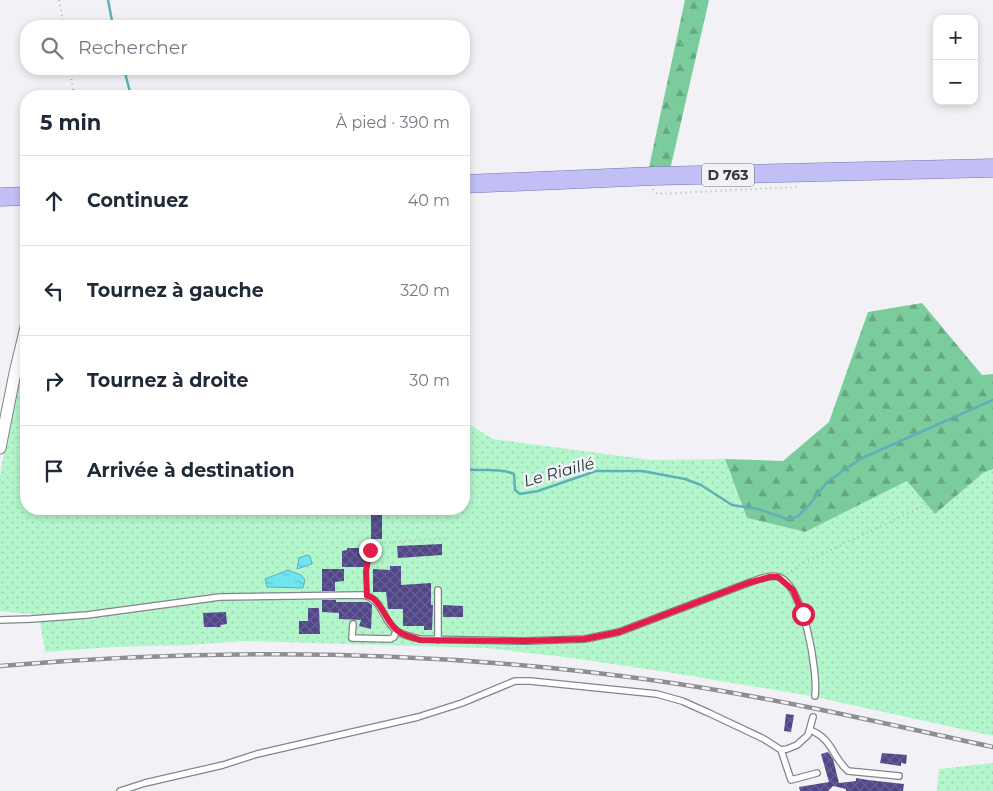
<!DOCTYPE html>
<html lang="fr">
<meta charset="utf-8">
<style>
:root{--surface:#fff;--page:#f6f6f7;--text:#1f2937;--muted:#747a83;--line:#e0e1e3}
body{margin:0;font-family:Montserrat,sans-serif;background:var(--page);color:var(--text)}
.controls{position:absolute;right:15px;top:15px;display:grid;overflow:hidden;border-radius:10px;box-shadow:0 2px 8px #0003}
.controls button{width:45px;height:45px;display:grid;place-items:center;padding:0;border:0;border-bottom:1px solid var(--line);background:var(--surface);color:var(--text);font:25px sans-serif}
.stop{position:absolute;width:15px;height:15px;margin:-11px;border:4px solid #e11d48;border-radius:50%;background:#fff}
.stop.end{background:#e11d48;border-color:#fff;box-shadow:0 1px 5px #0008}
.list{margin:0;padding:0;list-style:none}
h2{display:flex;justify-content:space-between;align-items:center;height:65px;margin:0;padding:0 20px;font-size:21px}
h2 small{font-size:16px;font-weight:400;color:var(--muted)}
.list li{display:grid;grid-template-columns:32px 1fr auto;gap:15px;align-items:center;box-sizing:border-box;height:90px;padding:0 20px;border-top:1px solid var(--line)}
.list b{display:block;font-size:19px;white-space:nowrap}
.list em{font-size:16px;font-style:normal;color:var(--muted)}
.icon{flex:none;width:28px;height:28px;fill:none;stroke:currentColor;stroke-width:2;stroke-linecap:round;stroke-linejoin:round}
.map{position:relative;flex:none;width:993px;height:791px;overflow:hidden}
.search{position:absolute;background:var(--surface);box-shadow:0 2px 8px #0003;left:20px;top:20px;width:450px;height:55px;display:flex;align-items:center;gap:12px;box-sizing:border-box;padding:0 18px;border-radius:20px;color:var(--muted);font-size:19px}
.panel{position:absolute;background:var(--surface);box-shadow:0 2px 8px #0003;left:20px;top:90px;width:450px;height:425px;border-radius:20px}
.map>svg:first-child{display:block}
</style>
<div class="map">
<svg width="993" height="791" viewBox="0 0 993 791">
<defs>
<pattern id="grass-dots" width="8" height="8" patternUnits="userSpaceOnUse" patternTransform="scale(1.25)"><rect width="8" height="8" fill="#b4f6cc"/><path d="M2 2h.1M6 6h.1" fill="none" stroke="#9cd4b0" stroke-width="1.8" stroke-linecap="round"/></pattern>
<pattern id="forest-firs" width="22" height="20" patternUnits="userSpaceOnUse" patternTransform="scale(1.25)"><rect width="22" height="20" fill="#7bcc9c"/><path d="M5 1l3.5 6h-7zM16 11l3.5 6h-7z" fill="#66a780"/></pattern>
<pattern id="water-ripples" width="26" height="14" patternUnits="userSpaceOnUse" patternTransform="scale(1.25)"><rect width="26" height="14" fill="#70e4f0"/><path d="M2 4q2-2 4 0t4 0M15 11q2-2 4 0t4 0" fill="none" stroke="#62c4cf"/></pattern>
<pattern id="building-cross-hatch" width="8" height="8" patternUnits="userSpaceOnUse" patternTransform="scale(1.25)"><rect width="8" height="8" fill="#514688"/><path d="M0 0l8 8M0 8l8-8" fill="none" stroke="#685f94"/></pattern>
</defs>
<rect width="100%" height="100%" fill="#f1f1f6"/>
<!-- grass -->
<path fill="url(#grass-dots)" d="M 26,332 L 26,509 L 464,509 L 464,421 L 493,439 L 651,460 L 725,459 L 747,518 L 804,532 L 907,481 L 935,514 L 983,473 L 993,469 L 993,736 L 811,696 L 667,672 L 564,657 L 485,648 L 244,641 L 190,645 L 113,647 L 45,652 L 39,615 L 0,611 L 0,476 L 19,357 Z
M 993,763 L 993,791 L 937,791 L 939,769 Z"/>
<!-- forest -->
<path fill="url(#forest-firs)" d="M 685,0 L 709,0 L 670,170 L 648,172 Z
M 922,303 L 982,375 L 993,374 L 993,469 L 983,473 L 935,514 L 907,481 L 805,532 L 747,518 L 725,459 L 783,461 L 829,422 L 868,312 Z"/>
<!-- water -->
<path fill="url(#water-ripples)" stroke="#5fb0b9" d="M 307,555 L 310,556 L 312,564 L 297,569 L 299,558 Z
M 288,570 L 301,575 L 305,580 L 303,588 L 267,587 L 265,579 Z"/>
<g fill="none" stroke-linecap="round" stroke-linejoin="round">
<!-- stream -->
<path stroke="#5fb0b9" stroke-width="2.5" d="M 108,0 L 113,26
M 124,69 L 131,96
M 464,438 C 472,448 460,459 466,469 C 482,472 498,467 514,474 L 515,490 L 520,494 L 538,491 L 596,471 L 642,471 L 685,479 L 701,485 L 732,505 L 758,509 L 787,519 L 793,518 L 798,516 L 809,505 L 827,482 L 860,459 L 993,400"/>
</g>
<!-- building -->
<path fill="url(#building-cross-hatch)" d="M 371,512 L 382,512 L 382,539 L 371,539 Z
M 442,544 L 442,555 L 398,558 L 397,546 Z
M 347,548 L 365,548 L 365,567 L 342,567 L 342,551 L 347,550 Z
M 390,566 L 401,566 L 401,585 L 431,583 L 431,605 L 433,605 L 432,630 L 424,630 L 424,626 L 403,626 L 403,609 L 388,609 L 386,592 L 373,592 L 373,569 L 390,570 Z
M 322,569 L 344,569 L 344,581 L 335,582 L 335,591 L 322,591 Z
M 322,600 L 336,600 L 336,602 L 368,602 L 372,605 L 371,629 L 359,626 L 361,620 L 339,619 L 339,613 L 322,612 Z
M 443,605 L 463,606 L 463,617 L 443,617 Z
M 308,608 L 319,608 L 320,634 L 299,634 L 299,621 L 308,621 Z
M 226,612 L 227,624 L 220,625 L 221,627 L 204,627 L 203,613 Z
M 786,714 L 794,715 L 791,732 L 784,731 Z
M 828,752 L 833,759 L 839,783 L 856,781 L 856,778 L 868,780 L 904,784 L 903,791 L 846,791 L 846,789 L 833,786 L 828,791 L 800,791 L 799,787 L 829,782 L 821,754 Z
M 882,753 L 907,755 L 906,764 L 901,763 L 901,766 L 880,763 Z"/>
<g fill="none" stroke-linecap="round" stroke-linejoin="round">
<defs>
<path id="lane" d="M 0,620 L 31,619 L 87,615 L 220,597 L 362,595 C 383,598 381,619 397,631 C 404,636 412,637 420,639 L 526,641 L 585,639 L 619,632 L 748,583 C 757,580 770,574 779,577 C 804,587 818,671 815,696
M 353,624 L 352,638 L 390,639 L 394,637 L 396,631
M 438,640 L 438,590
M 810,730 C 833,739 832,757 848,771 L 899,776
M 781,750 L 791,780 L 817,773
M 120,791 L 145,783 L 223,765 L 257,754 L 418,717 L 462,703 L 515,681 L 530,681 L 657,694 L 682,701 L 709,713 L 764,739 L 781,750 L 787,749 L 797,745 L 808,735 L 813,717"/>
<path id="street" d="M 0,448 L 15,373 L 26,327"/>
<path id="primary" d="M 464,184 L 655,176 L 993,168
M 0,197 L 26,196"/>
</defs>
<!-- lane casing -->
<use href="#lane" stroke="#848489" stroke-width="8"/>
<!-- street casing -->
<use href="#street" stroke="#848489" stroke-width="13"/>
<!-- primary casing -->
<use href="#primary" stroke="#7874b2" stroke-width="19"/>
<!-- path -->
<path stroke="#b4b4b8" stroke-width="2" stroke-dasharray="1 4" stroke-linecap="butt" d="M 59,0 L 64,26
M 70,69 L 74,96
M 657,162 L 690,0
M 653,189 L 657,194 L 798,187
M 787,574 L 803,563 L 970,484
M 367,588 C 366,571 361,549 382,543 L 449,538"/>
<!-- lane -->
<use href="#lane" stroke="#fff" stroke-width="5.5"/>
<!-- street -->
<use href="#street" stroke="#fff" stroke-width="11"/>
<!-- primary -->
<use href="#primary" stroke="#c2bff7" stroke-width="18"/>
<defs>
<path id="rail" d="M 0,666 C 224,647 450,650 672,683 C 780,699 887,724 993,747"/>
</defs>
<!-- rail casing -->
<use href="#rail" stroke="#8e8e91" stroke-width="4.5"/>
<!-- rail -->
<use href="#rail" stroke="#f1f1f6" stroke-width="2.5" stroke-dasharray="8" stroke-linecap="butt"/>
</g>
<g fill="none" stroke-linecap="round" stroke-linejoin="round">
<!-- route -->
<path stroke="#e11d48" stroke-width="6" d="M 370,550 L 366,571 L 367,596 C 380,597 386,623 398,631 C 404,636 412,637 420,640 L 526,641 L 585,639 L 619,632 L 748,583 L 770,577 L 778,577 L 793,590 L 803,614"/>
</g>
<g text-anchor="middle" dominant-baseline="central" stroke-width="5" stroke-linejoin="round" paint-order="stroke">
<!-- shield labels -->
<rect fill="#f1f1f6" stroke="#707072" stroke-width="1" x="702" y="163.5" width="52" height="23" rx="4"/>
<g font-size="14" font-weight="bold" fill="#38383a">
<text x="728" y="175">D 763</text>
</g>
<!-- water labels -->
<g font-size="16" font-style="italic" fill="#1d3234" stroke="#f1f1f6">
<text transform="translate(559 472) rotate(-15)">Le Riaillé</text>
</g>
</g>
</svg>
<div class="controls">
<button>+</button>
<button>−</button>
</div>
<div class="stop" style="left:803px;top:614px"></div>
<div class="stop end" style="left:370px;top:550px"></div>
<div class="search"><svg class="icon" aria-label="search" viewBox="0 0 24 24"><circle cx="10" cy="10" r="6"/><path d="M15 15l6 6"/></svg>Rechercher</div>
<section class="panel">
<h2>5 min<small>À pied · 390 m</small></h2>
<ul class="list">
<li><svg class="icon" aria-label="ahead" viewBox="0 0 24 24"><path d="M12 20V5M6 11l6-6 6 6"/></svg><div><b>Continuez</b></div><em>40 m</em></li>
<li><svg class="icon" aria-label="left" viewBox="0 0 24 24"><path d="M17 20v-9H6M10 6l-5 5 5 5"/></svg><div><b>Tournez à gauche</b></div><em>320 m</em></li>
<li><svg class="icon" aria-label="right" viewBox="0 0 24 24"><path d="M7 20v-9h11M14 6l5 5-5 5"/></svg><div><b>Tournez à droite</b></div><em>30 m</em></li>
<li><svg class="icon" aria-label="arrive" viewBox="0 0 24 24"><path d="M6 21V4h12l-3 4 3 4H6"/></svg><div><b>Arrivée à destination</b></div></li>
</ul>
</section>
</div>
